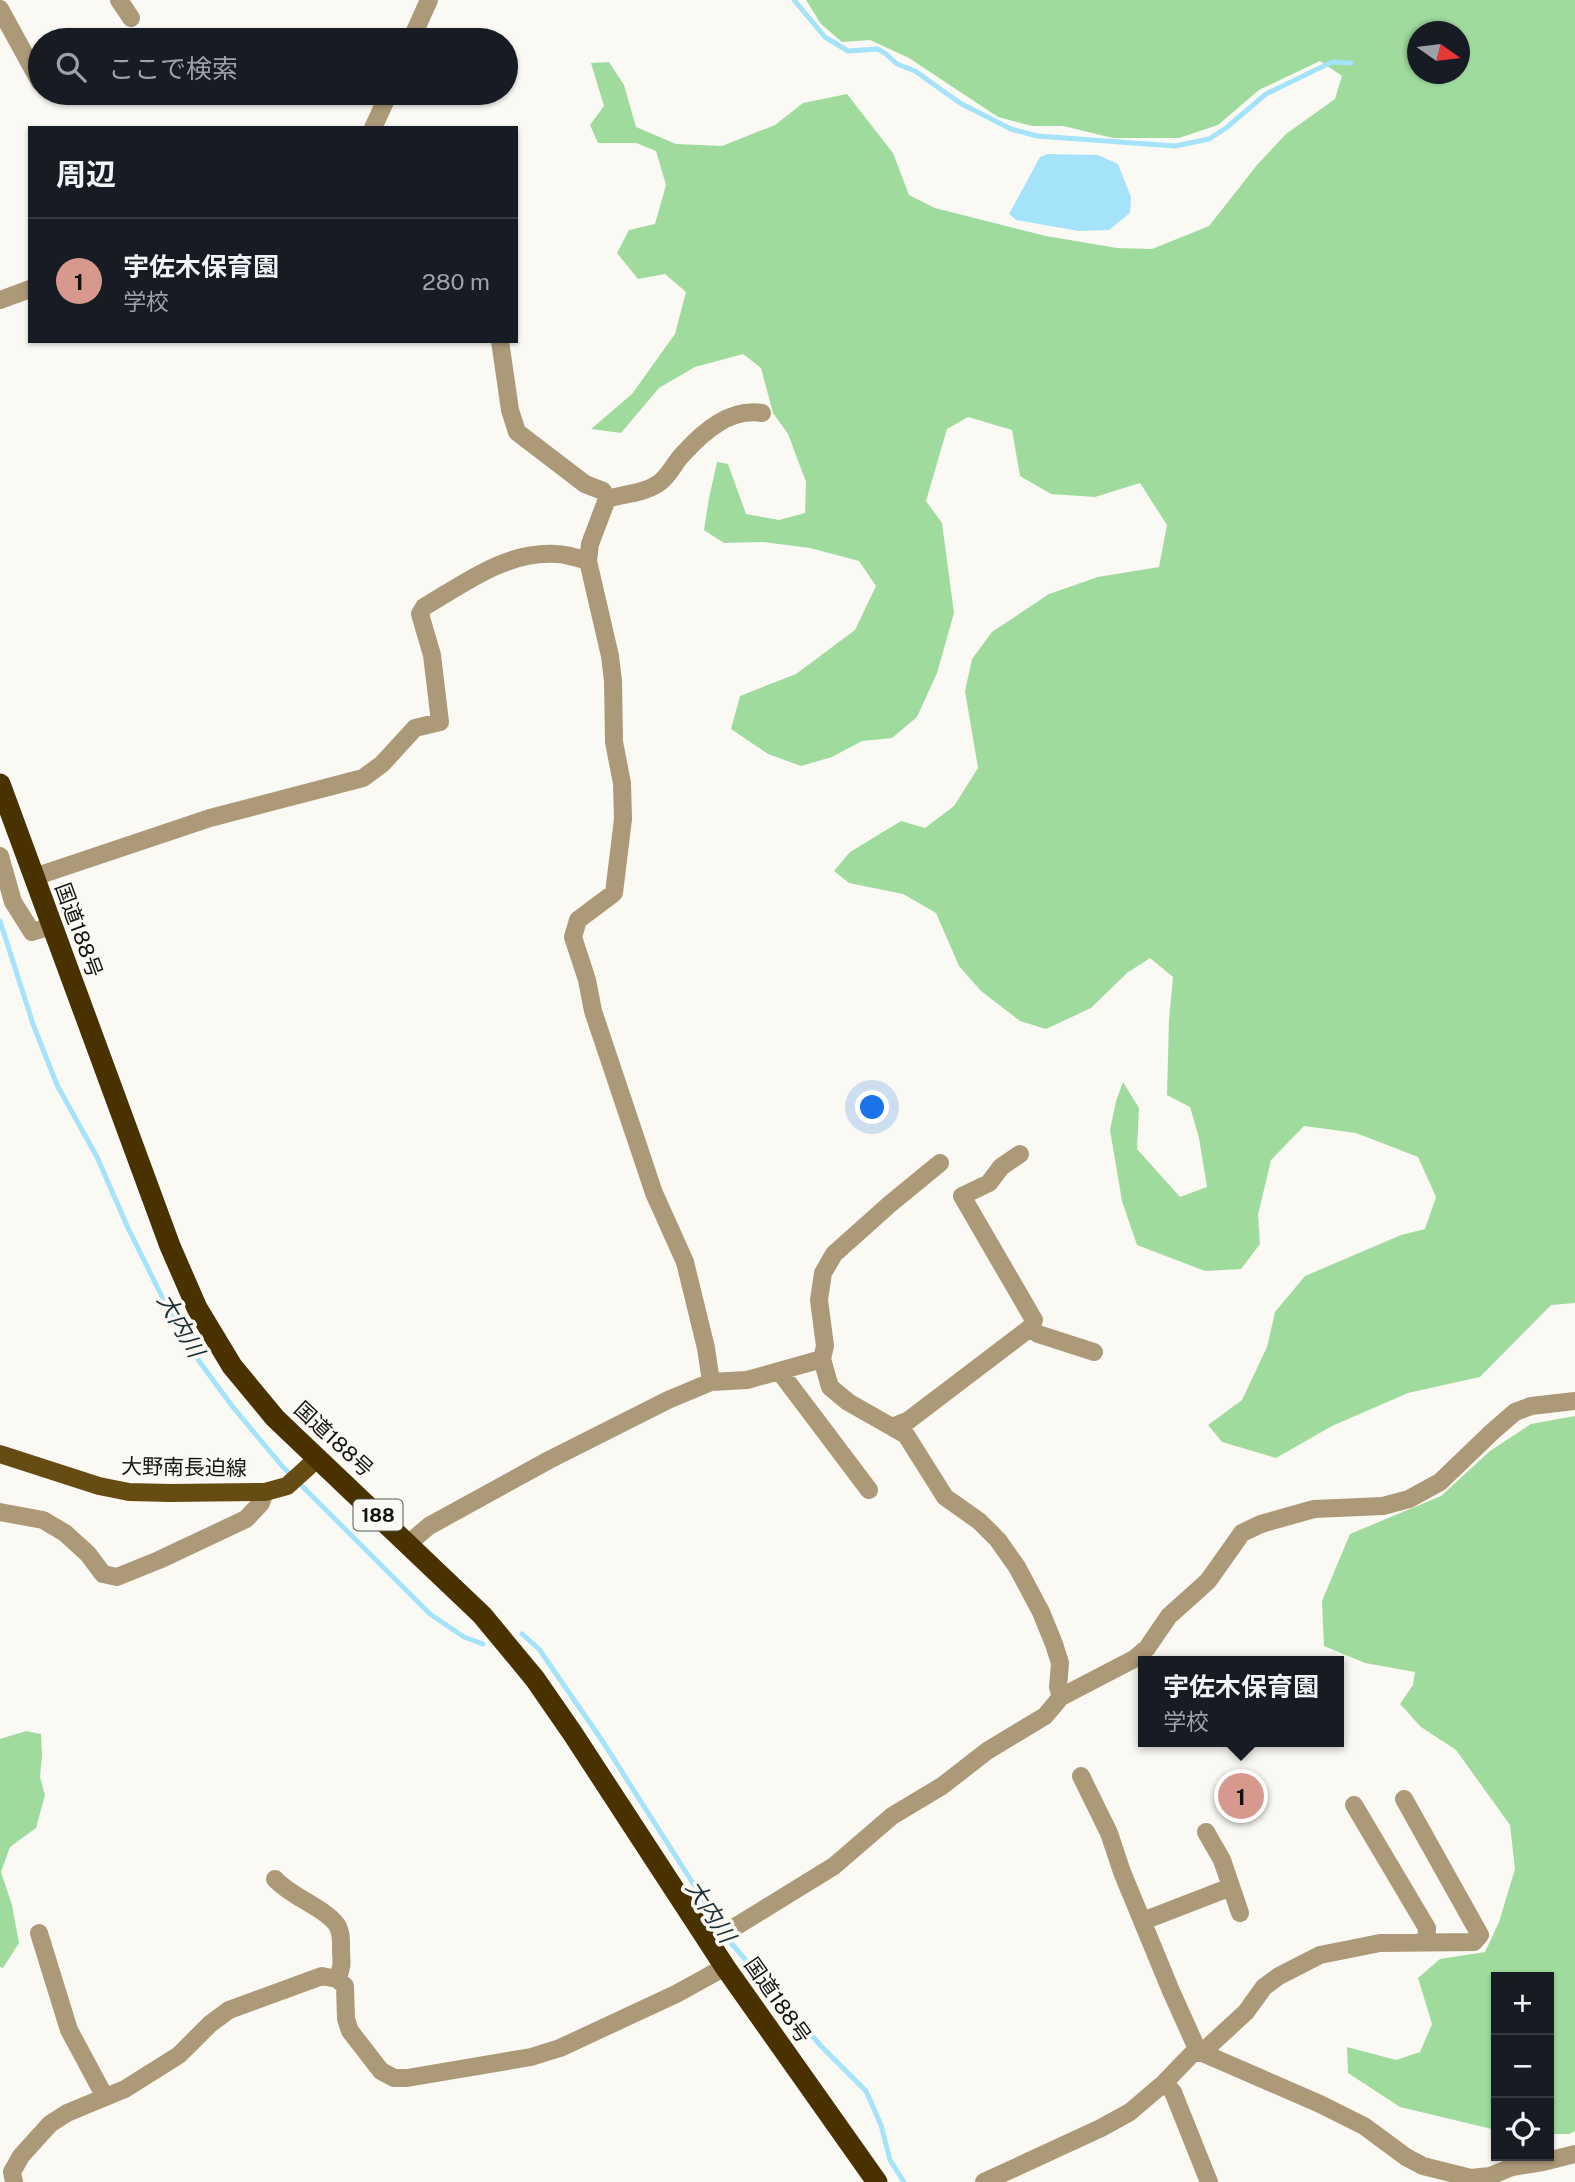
<!DOCTYPE html>
<html lang="ja">
<meta charset="utf-8">
<style>
:root{--surface:#171b24;--page:#242831;--text:#f1f3f6;--muted:#9ea1a6;--line:#363941;--accent:#d7998e}
body{margin:0;font-family:"Public Sans","Noto Sans JP",sans-serif;background:var(--page);color:var(--text)}
.controls{position:absolute;right:21px;bottom:21px;display:grid;overflow:hidden;border-radius:0px;box-shadow:0 2px 5px #0004}
.controls button{width:63px;height:63px;display:grid;place-items:center;padding:0;border:0;border-bottom:2px solid var(--line);background:var(--surface);color:var(--text);font:35px sans-serif}
.compass{position:absolute;left:1407px;top:21px;width:63px;height:63px;border-radius:50%;background:var(--surface);box-shadow:0 2px 5px #0004;rotate:104deg}
.you{position:absolute;left:873px;top:1108px;width:24px;height:24px;margin:-18px;border:5px solid #fff;border-radius:50%;background:#1a73e8;box-shadow:0 0 0 10px #1a73e833}
.badge{display:grid;place-items:center;width:46px;height:46px;border-radius:50%;background:var(--accent);color:#111;font-size:23px;font-weight:700}
.pin{position:absolute;translate:-50% -50%;border:4px solid #fff;box-shadow:0 2px 7px #0006}
.popup{position:absolute;left:1138px;top:1656px;width:206px;height:91px;box-sizing:border-box;display:grid;place-content:center;border-radius:0px;background:var(--surface);filter:drop-shadow(0 2px 5px #0005);font-size:23px;white-space:nowrap;color:var(--muted)}
.popup b{font-size:26px;color:var(--text)}
.popup::after{content:'';position:absolute;left:50%;top:100%;margin-left:-14px;border:14px solid transparent;border-top-color:var(--surface)}
.list{margin:0;padding:0;list-style:none}
h2{display:flex;justify-content:space-between;align-items:center;height:91px;margin:0;padding:0 28px;font-size:30px}
h2 small{font-size:23px;font-weight:400;color:var(--muted)}
.list li{display:grid;grid-template-columns:46px 1fr auto;gap:21px;align-items:center;box-sizing:border-box;height:126px;padding:0 28px;border-top:2px solid var(--line)}
.list b{display:block;font-size:26px;white-space:nowrap}
.list p{margin:0;font-size:23px;white-space:nowrap;color:var(--muted)}
.list em{font-size:23px;font-style:normal;color:var(--muted)}
.icon{flex:none;width:38px;height:38px;fill:none;stroke:currentColor;stroke-width:2;stroke-linecap:round;stroke-linejoin:round}
.map{position:relative;flex:none;width:1575px;height:2182px;overflow:hidden}
.search{position:absolute;background:var(--surface);box-shadow:0 2px 5px #0004;left:28px;top:28px;width:490px;height:77px;display:flex;align-items:center;gap:18px;box-sizing:border-box;padding:0 24px;border-radius:38px;color:var(--muted);font-size:26px}
.panel{position:absolute;background:var(--surface);box-shadow:0 2px 5px #0004;left:28px;top:126px;width:490px;height:217px;border-radius:0px}
.map>svg:first-child{display:block}
</style>
<div class="map">
<svg width="1575" height="2182" viewBox="0 0 1575 2182">
<rect width="100%" height="100%" fill="#fbf9f4"/>
<!-- green -->
<path fill="#a0db9e" fill-rule="evenodd" d="M 806,0 L 1575,0 L 1575,1303 L 1551,1305 L 1480,1377 L 1408,1393 L 1332,1426 L 1276,1458 L 1222,1442 L 1208,1425 L 1242,1400 L 1267,1347 L 1275,1312 L 1305,1276 L 1401,1235 L 1425,1229 L 1436,1197 L 1418,1157 L 1356,1133 L 1304,1126 L 1271,1160 L 1258,1215 L 1260,1244 L 1241,1269 L 1205,1271 L 1137,1245 L 1122,1201 L 1110,1130 L 1116,1101 L 1123,1082 L 1139,1108 L 1137,1149 L 1180,1197 L 1207,1187 L 1199,1138 L 1190,1107 L 1167,1095 L 1169,1020 L 1173,977 L 1150,958 L 1127,973 L 1091,1008 L 1046,1029 L 1020,1021 L 981,991 L 959,966 L 936,913 L 903,894 L 849,883 L 834,871 L 850,852 L 901,821 L 925,828 L 954,806 L 978,768 L 965,691 L 972,659 L 992,632 L 1049,594 L 1098,577 L 1159,567 L 1167,525 L 1140,483 L 1095,497 L 1051,494 L 1020,476 L 1012,430 L 968,417 L 947,429 L 926,501 L 942,523 L 954,613 L 937,673 L 917,717 L 892,738 L 862,741 L 832,757 L 801,766 L 768,754 L 731,729 L 740,696 L 796,674 L 855,630 L 876,586 L 859,561 L 810,548 L 763,542 L 724,543 L 704,530 L 709,498 L 717,462 L 728,464 L 746,514 L 779,520 L 805,513 L 806,482 L 788,434 L 773,413 L 761,368 L 743,354 L 695,367 L 659,388 L 621,433 L 591,429 L 632,394 L 675,334 L 686,292 L 665,274 L 638,279 L 617,253 L 629,230 L 655,224 L 666,185 L 656,151 L 636,143 L 598,143 L 590,125 L 604,106 L 591,63 L 609,62 L 624,85 L 636,127 L 676,144 L 722,146 L 775,125 L 803,103 L 847,94 L 893,153 L 909,195 L 935,208 L 1046,236 L 1117,248 L 1152,249 L 1209,226 L 1257,165 L 1286,134 L 1335,99 L 1342,76 L 1320,61 L 1259,90 L 1218,125 L 1179,138 L 1113,138 L 1063,126 L 1032,126 L 998,117 L 909,58 L 870,40 L 842,42 L 821,24 ZM 1418,32 L 1460,32 L 1460,74 L 1418,74 Z
M 1575,1416 L 1575,2131 L 1569,2134 L 1549,2134 L 1549,1977 L 1496,1977 L 1496,2130 L 1400,2107 L 1348,2073 L 1347,2047 L 1396,2060 L 1420,2052 L 1432,2024 L 1418,1978 L 1440,1959 L 1485,1952 L 1499,1922 L 1515,1869 L 1510,1825 L 1456,1750 L 1421,1727 L 1400,1704 L 1413,1685 L 1415,1672 L 1365,1663 L 1324,1646 L 1322,1601 L 1350,1534 L 1441,1496 L 1490,1451 L 1531,1424 Z
M 26,1731 L 41,1734 L 42,1755 L 40,1777 L 45,1795 L 36,1828 L 10,1847 L 1,1872 L 12,1905 L 19,1943 L 3,1968 L 0,1967 L 0,1739 Z"/>
<!-- water -->
<path fill="#a5e3fa" d="M 1047,154 L 1098,155 L 1118,164 L 1131,197 L 1130,213 L 1109,230 L 1079,231 L 1016,220 L 1009,214 L 1040,157 Z"/>
<g fill="none" stroke-linecap="round" stroke-linejoin="round">
<!-- stream -->
<path stroke="#a5e3fa" stroke-width="5" d="M 794,0 L 825,37 L 848,51 L 878,49 L 886,54 L 897,64 L 915,71 L 960,103 L 1011,129 L 1037,136 L 1175,146 L 1209,139 L 1226,128 L 1266,94 L 1332,62 L 1351,63
M 0,921 L 33,1024 L 57,1085 L 97,1157 L 128,1228 L 183,1339 L 232,1406 L 283,1467 L 430,1614 L 464,1637 L 483,1644
M 522,1634 L 539,1649 L 603,1742 L 731,1943 L 821,2046 L 866,2091 L 881,2125 L 890,2160 L 904,2182"/>
<!-- minor -->
<path stroke="#ac9977" stroke-width="18" d="M 119,0 L 131,18
M 0,9 L 40,82
M 411,40 L 429,0
M 373,128 L 389,93
M 0,300 L 30,289
M 500,341 L 510,410 L 517,432 L 585,484 L 603,491 L 607,499 L 590,544 L 588,561 L 610,656 L 613,681 L 614,742 L 622,783 L 623,819 L 614,893 L 578,920 L 573,937 L 587,980 L 593,1011 L 654,1193 L 685,1262 L 706,1348 L 711,1382
M 607,499 C 624,494 645,493 659,483 C 670,475 674,463 683,454 C 704,431 730,408 762,413
M 0,856 L 13,902 L 32,932 L 52,926
M 34,877 L 210,818 L 363,778 L 382,764 L 415,728 L 440,722 L 432,655 L 420,614 L 424,607 C 465,583 506,551 556,554 C 566,554 578,558 588,561
M 940,1163 L 890,1204 L 834,1254 L 823,1273 L 819,1300 L 825,1346 L 822,1359 L 830,1387 L 848,1402 L 906,1435 L 945,1497 L 979,1521 L 998,1540 L 1017,1567 L 1041,1612 L 1054,1644 L 1060,1663 L 1058,1687 L 1061,1697
M 1030,1328 L 1038,1334 L 1094,1352
M 780,1372 L 869,1490
M 892,1427 L 909,1420 L 1030,1328 L 1034,1320 L 962,1196 L 989,1183 L 1001,1167 L 1020,1154
M 0,1512 L 43,1520 L 65,1533 L 88,1554 L 103,1574 L 117,1577 L 159,1560 L 246,1519 L 261,1503 L 265,1492
M 408,1544 L 429,1526 L 549,1460 L 668,1400 L 711,1382 L 747,1380 L 822,1359
M 1081,1776 L 1109,1833 L 1122,1872 L 1171,1991 L 1198,2051 L 1320,2104 L 1364,2126 L 1406,2157 L 1423,2166 L 1471,2178 L 1490,2176 L 1512,2167 L 1543,2162 L 1575,2154
M 1354,1805 L 1427,1928 L 1426,1942
M 1206,1832 L 1222,1860 L 1240,1913
M 275,1879 C 291,1897 324,1907 337,1925 C 342,1933 341,1944 341,1952 C 342,1963 342,1969 337,1979
M 1143,1921 L 1231,1887
M 39,1933 L 69,2030 L 105,2097
M 709,1943 L 834,1866 L 892,1816 L 942,1786 L 987,1751 L 1045,1716 L 1061,1697 L 1134,1659 L 1147,1648 L 1169,1616 L 1208,1581 L 1242,1533 L 1261,1524 L 1314,1509 L 1383,1506 L 1409,1499 L 1440,1482 L 1492,1432 L 1515,1412 L 1531,1406 L 1575,1401
M 1164,2083 L 1173,2092 L 1209,2182
M 14,2182 L 12,2172 L 21,2156 L 50,2124 L 67,2113 L 125,2089 L 179,2055 L 210,2024 L 229,2010 L 322,1976 L 337,1979 L 345,1986 L 346,2019 L 350,2031 L 381,2071 L 394,2078 L 407,2078 L 531,2057 L 560,2048 L 676,1994 L 725,1967
M 984,2182 L 1101,2128 L 1130,2112 L 1164,2083 L 1192,2054 L 1208,2047 L 1246,2012 L 1264,1987 L 1279,1976 L 1320,1955 L 1380,1943 L 1474,1942 L 1480,1935 L 1404,1799"/>
<!-- major -->
<path stroke="#664c13" stroke-width="18" d="M 0,1454 L 99,1486 L 129,1492 L 170,1493 L 265,1492 L 287,1486 L 318,1458"/>
<!-- highway -->
<path stroke="#493200" stroke-width="21" d="M 0,784 L 170,1246 L 197,1308 L 232,1366 L 275,1418 L 482,1615 L 535,1679 L 573,1734 L 725,1967 L 877,2182"/>
</g>
<g text-anchor="middle" dominant-baseline="central" stroke-width="7" stroke-linejoin="round" paint-order="stroke">
<!-- shield labels -->
<rect fill="#fbf9f4" stroke="#5a5956" stroke-width="2" x="353.5" y="1499.5" width="49" height="31" rx="5"/>
<g font-size="19" font-weight="bold" fill="#151412">
<text x="378" y="1515">188</text>
</g>
<!-- street labels -->
<g font-size="21" fill="#151412" stroke="#fbf9f4">
<text transform="translate(79 930) rotate(70)">国道188号</text>
<text transform="translate(334 1439) rotate(43)">国道188号</text>
<text transform="translate(184 1467) rotate(1)">大野南長迫線</text>
<text transform="translate(778 2000) rotate(55)">国道188号</text>
</g>
<!-- water labels -->
<g font-size="23" font-style="italic" fill="#1b3037" stroke="#fbf9f4">
<text transform="translate(181 1325) rotate(60)">大内川</text>
<text transform="translate(711 1911) rotate(57)">大内川</text>
</g>
</g>
</svg>
<div class="controls">
<button>+</button>
<button>−</button>
<button><svg class="icon" aria-label="locate" viewBox="0 0 24 24"><circle cx="12" cy="12" r="6"/><path d="M12 2v4M12 18v4M2 12h4M18 12h4"/></svg></button>
</div>
<svg class="compass" viewBox="-18 -18 36 36"><path d="M0-13l5 13h-10z" fill="#e53935"/><path d="M0 13l5-13h-10z" fill="#9ea1a6"/></svg>
<div class="you"></div>
<div class="pin badge" style="left:1241px;top:1796px">1</div>
<div class="popup"><b>宇佐木保育園</b>学校</div>
<div class="search"><svg class="icon" aria-label="search" viewBox="0 0 24 24"><circle cx="10" cy="10" r="6"/><path d="M15 15l6 6"/></svg>ここで検索</div>
<section class="panel">
<h2>周辺<small></small></h2>
<ul class="list">
<li><span class="badge">1</span><div><b>宇佐木保育園</b><p>学校</p></div><em>280 m</em></li>
</ul>
</section>
</div>
